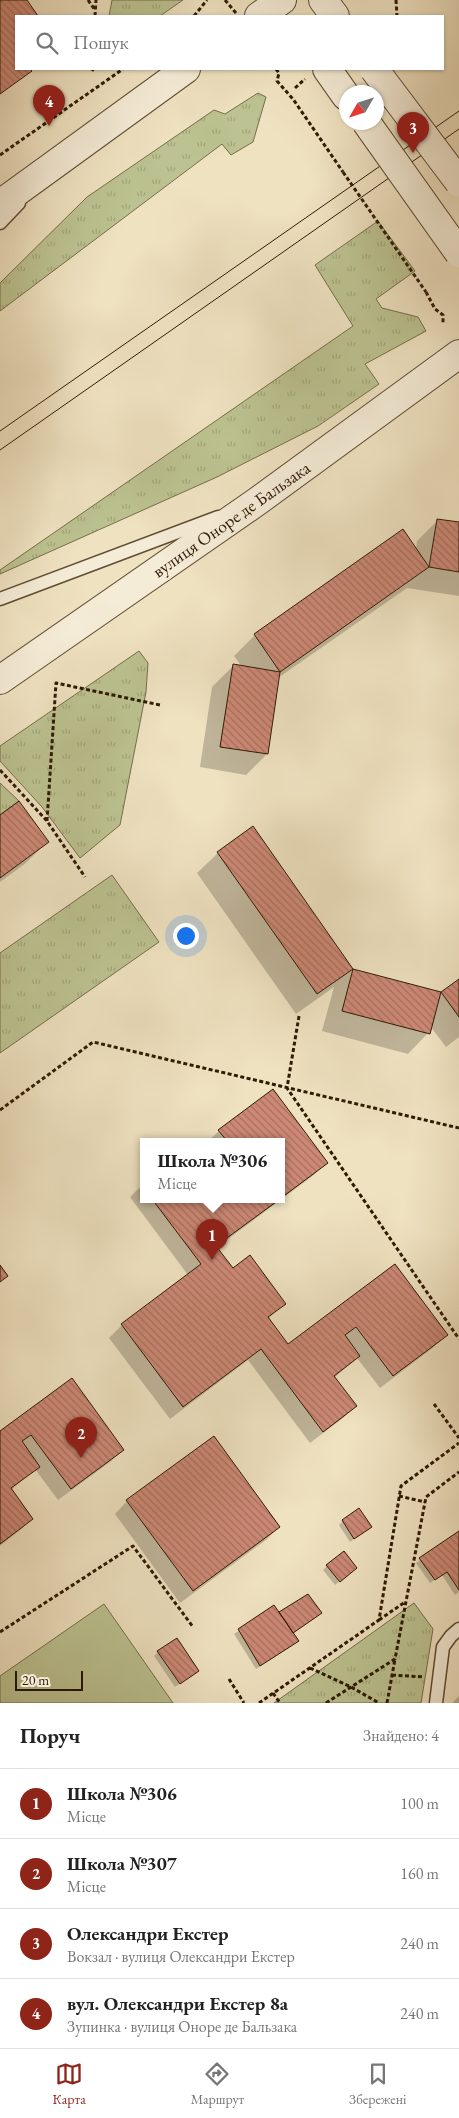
<!DOCTYPE html>
<html lang="uk">
<meta charset="utf-8">
<style>
:root{--surface:#fff;--page:#f2f2f2;--text:#222;--muted:#767676;--line:#e0e0e0;--accent:#8f2418}
body{margin:0;font-family:"EB Garamond",serif;background:var(--page);color:var(--text)}
.compass{position:absolute;left:339px;top:85px;width:45px;height:45px;border-radius:50%;background:var(--surface);box-shadow:0 1px 4px #0004;rotate:231deg}
.scale{position:absolute;left:15px;bottom:12px;width:68px;box-sizing:border-box;padding-left:5px;border:2px solid #2e1a04;border-top:0;font-size:14px;line-height:18px;white-space:nowrap;color:#2e1a04;-webkit-text-stroke:4px #f5ecd7;paint-order:stroke}
.you{position:absolute;left:185px;top:935px;width:18px;height:18px;margin:-12px;border:4px solid #fff;border-radius:50%;background:#1a73e8;box-shadow:0 0 0 8px #1a73e833}
.badge{display:grid;place-items:center;width:32px;height:32px;border-radius:50%;background:var(--accent);color:#fff;font-size:16px;font-weight:700}
.pin{position:absolute;translate:-50% -41px;filter:drop-shadow(0 1px 2px #0008)}
.pin::after{content:'';position:absolute;top:26px;width:18px;height:15px;background:inherit;clip-path:polygon(0 0,100% 0,50% 100%)}
.popup{position:absolute;left:140px;top:1138px;width:145px;height:65px;box-sizing:border-box;display:grid;place-content:center;border-radius:0px;background:var(--surface);filter:drop-shadow(0 1px 4px #0005);font-size:16px;white-space:nowrap;color:var(--muted)}
.popup b{font-size:19px;color:var(--text)}
.popup::after{content:'';position:absolute;left:50%;top:100%;margin-left:-10px;border:10px solid transparent;border-top-color:var(--surface)}
.list{margin:0;padding:0;list-style:none}
h2{display:flex;justify-content:space-between;align-items:center;height:65px;margin:0;padding:0 20px;font-size:21px}
h2 small{font-size:16px;font-weight:400;color:var(--muted)}
.list li{display:grid;grid-template-columns:32px 1fr auto;gap:15px;align-items:center;box-sizing:border-box;height:70px;padding:0 20px;border-top:1px solid var(--line)}
.list b{display:block;font-size:19px;white-space:nowrap}
.list p{margin:0;font-size:16px;white-space:nowrap;color:var(--muted)}
.list em{font-size:16px;font-style:normal;color:var(--muted)}
.icon{flex:none;width:28px;height:28px;fill:none;stroke:currentColor;stroke-width:2;stroke-linecap:round;stroke-linejoin:round}
.map{position:relative;flex:none;width:459px;height:1703px;overflow:hidden}
.search{position:absolute;background:var(--surface);box-shadow:0 1px 4px #0004;left:15px;right:15px;top:15px;height:55px;display:flex;align-items:center;gap:12px;box-sizing:border-box;padding:0 18px;border-radius:0px;color:var(--muted);font-size:19px}
.sheet{height:345px;background:var(--surface)}
nav{display:flex;justify-content:space-around;align-items:center;box-sizing:border-box;height:70px;border-top:1px solid var(--line);background:var(--surface);font-size:14px;color:var(--muted)}
nav a{display:grid;justify-items:center;gap:2px}
nav .on{color:var(--accent)}
.map>svg:first-child{display:block}
</style>
<div class="map">
<svg width="459" height="1703" viewBox="0 0 459 1703">
<defs>
<pattern id="grass-tufts" width="24" height="20" patternUnits="userSpaceOnUse" patternTransform="scale(1.25)"><rect width="24" height="20" fill="#bcc291"/><path d="M3 7l-1-3M5 7V3M7 7l1-3M15 17l-1-3M17 17v-4M19 17l1-3" fill="none" stroke="#a2a67b"/></pattern>
<pattern id="building-back-hatch" width="6" height="6" patternUnits="userSpaceOnUse" patternTransform="scale(1.25)"><rect width="6" height="6" fill="#cd8976"/><path d="M-1 5l2 2M0 0l6 6M5-1l2 2" fill="none" stroke="#a76f5f"/></pattern>
</defs>
<rect width="100%" height="100%" fill="#efe2c1"/>
<filter id="stains"><feTurbulence type="fractalNoise" baseFrequency=".004" numOctaves="4"/><feColorMatrix values="0 0 0 0 .2 0 0 0 0 .09 0 0 0 0 .02 0 0 0 .5 -.17"/></filter>
<radialGradient id="worn" r=".72"><stop offset=".6" stop-color="#630" stop-opacity="0"/><stop offset="1" stop-color="#630" stop-opacity=".3"/></radialGradient>
<!-- grass -->
<path fill="url(#grass-tufts)" stroke="#756e4a" d="M 112,0 L 183,0 L 160,16 L 109,16 Z
M 258,93 L 266,97 L 253,142 L 231,155 L 222,144 L 0,311 L 0,283 L 87,197 L 214,110 L 225,114 Z
M 378,221 L 415,271 L 376,299 L 382,308 L 418,317 L 426,331 L 365,364 L 379,384 L 318,426 L 217,477 L 0,574 L 0,570 L 353,326 L 315,265 Z
M 139,651 L 148,663 L 146,692 L 120,825 L 80,858 L 42,807 L 0,761 L 0,746 Z
M 0,783 L 19,801 L 0,815 Z
M 112,875 L 159,942 L 0,1053 L 0,953 Z
M 414,1603 L 433,1629 L 421,1703 L 274,1703 Z"/>
<!-- pitch -->
<path fill="#bcc291" stroke="#756e4a" d="M 104,1604 L 173,1703 L 0,1703 L 0,1676 Z"/>
<!-- shadow -->
<path fill="#0003" d="M 0,0 L 25,0 L 37,16 L 16,16 L 16,48 L 14,50 L 16,53 L 16,69 L 28,69 L 30,71 L 0,94 Z
M 438,520 L 459,524 L 459,596 L 407,588 L 278,678 L 267,754 L 246,775 L 200,767 L 212,687 L 233,666 L 242,667 L 234,656 L 255,635 L 416,549 L 417,541 Z
M 0,816 L 47,842 L 26,863 L 0,882 Z
M 253,828 L 352,970 L 440,993 L 459,980 L 459,1037 L 446,1047 L 430,1026 L 428,1033 L 408,1054 L 322,1031 L 334,987 L 296,1014 L 197,873 L 218,853 Z
M 272,1091 L 326,1162 L 314,1175 L 216,1248 L 233,1270 L 284,1304 L 268,1319 L 288,1346 L 395,1266 L 446,1334 L 434,1347 L 380,1388 L 357,1358 L 334,1378 L 355,1406 L 343,1418 L 310,1443 L 248,1360 L 170,1419 L 109,1338 L 122,1325 L 188,1275 L 130,1197 L 143,1184 L 143,1199 L 281,1199 L 281,1141 L 208,1141 L 219,1131 Z
M 72,1380 L 123,1450 L 110,1462 L 58,1500 L 35,1469 L 11,1490 L 32,1519 L 19,1531 L 0,1546 L 0,1433 Z
M 127,1501 L 279,1527 L 266,1540 L 180,1603 L 115,1514 Z
M 343,1521 L 370,1527 L 350,1542 L 339,1525 Z
M 459,1532 L 459,1592 L 455,1595 L 442,1575 L 430,1583 L 416,1563 Z
M 327,1566 L 351,1572 L 335,1585 L 323,1570 Z
M 308,1596 L 320,1613 L 292,1634 L 293,1645 L 256,1669 L 234,1634 L 274,1607 L 279,1614 Z
M 158,1652 L 197,1671 L 175,1687 L 154,1656 Z
M 459,1696 L 459,1703 L 452,1703 Z"/>
<!-- building -->
<path fill="url(#building-back-hatch)" stroke="#2e1a04" d="M 0,0 L 27,0 L 38,16 L 16,16 L 16,69 L 30,69 L 32,71 L 0,94 Z
M 437,519 L 459,522 L 459,572 L 429,567 Z
M 403,529 L 429,567 L 280,672 L 254,634 Z
M 233,664 L 280,672 L 268,754 L 220,747 Z
M 19,801 L 49,842 L 0,878 L 0,815 Z
M 253,826 L 353,969 L 317,994 L 217,852 Z
M 353,969 L 441,992 L 430,1034 L 342,1011 Z
M 459,979 L 459,1017 L 441,992 Z
M 273,1089 L 328,1163 L 281,1198 L 281,1141 L 227,1141 L 218,1130 Z
M 152,1199 L 280,1199 L 216,1246 L 233,1268 L 250,1255 L 286,1304 L 268,1317 L 288,1344 L 395,1264 L 448,1335 L 393,1376 L 356,1327 L 345,1335 L 360,1356 L 334,1376 L 357,1406 L 323,1432 L 261,1349 L 183,1407 L 121,1324 L 201,1264 Z
M 0,1265 L 8,1276 L 0,1282 Z
M 72,1378 L 124,1450 L 71,1489 L 31,1435 L 22,1441 L 40,1467 L 11,1488 L 33,1519 L 0,1544 L 0,1431 Z
M 214,1436 L 280,1527 L 193,1591 L 126,1500 Z
M 359,1508 L 372,1527 L 354,1539 L 342,1520 Z
M 459,1531 L 459,1590 L 447,1572 L 435,1580 L 419,1558 Z
M 344,1551 L 357,1568 L 340,1582 L 326,1565 Z
M 308,1594 L 322,1613 L 293,1633 L 279,1612 Z
M 274,1605 L 299,1641 L 260,1666 L 238,1629 Z
M 177,1638 L 199,1671 L 180,1684 L 157,1651 Z"/>
<g fill="none" stroke-linecap="round" stroke-linejoin="round">
<defs>
<path id="service" d="M 0,223 L 19,203
M 0,599 L 218,517
M 436,1703 L 443,1647 L 451,1636 L 459,1629"/>
<path id="tertiary" d="M 323,0 L 335,16
M 259,16 L 282,0
M 327,69 L 346,96
M 0,204 L 186,69
M 0,680 L 255,503 L 459,354"/>
</defs>
<!-- service casing -->
<use href="#service" stroke="#5e4c33" stroke-width="15"/>
<!-- tertiary casing -->
<use href="#tertiary" stroke="#5e4c33" stroke-width="30"/>
<!-- path -->
<path stroke="#2e1a04" stroke-width="3" stroke-dasharray="4 2.5" stroke-linecap="butt" d="M 88,0 L 95,10
M 225,0 L 236,13
M 396,0 L 397,16
M 95,16 L 96,0
M 194,16 L 207,0
M 276,69 L 279,73 L 277,81 L 293,99 L 343,172
M 92,71 L 93,69
M 295,88 L 305,79
M 0,155 L 123,69
M 426,292 L 435,309 L 443,315 L 443,324
M 0,770 L 47,821 L 85,877
M 47,821 L 56,683 L 160,705
M 299,1016 L 287,1088 L 459,1339
M 0,1110 L 93,1042 L 459,1128
M 434,1404 L 459,1438
M 399,1496 L 425,1502
M 379,1620 L 405,1602
M 0,1632 L 133,1546 L 193,1627
M 310,1668 L 351,1687 L 379,1703
M 392,1675 L 424,1677
M 229,1679 L 244,1703
M 273,1693 L 280,1703
M 259,1703 L 379,1620 L 401,1486 L 459,1443
M 326,1703 L 395,1659 L 426,1497 L 459,1472
M 387,1703 L 395,1659"/>
<!-- service -->
<use href="#service" stroke="#f5ecd7" stroke-width="12"/>
<!-- tertiary -->
<use href="#tertiary" stroke="#f5ecd7" stroke-width="28"/>
<!-- tram -->
<path stroke="#2e1a04" stroke-width="1" d="M 0,431 L 459,111
M 0,450 L 459,129"/>
<defs>
<path id="tertiary-bridge" d="M 374,69 L 459,182
M 366,122 L 459,253"/>
</defs>
<!-- tertiary-bridge casing -->
<use href="#tertiary-bridge" stroke="#5e4c33" stroke-width="30" stroke-linecap="butt"/>
<!-- path-bridge -->
<path stroke="#2e1a04" stroke-width="3" stroke-dasharray="4 2.5" stroke-linecap="butt" d="M 343,172 L 426,292"/>
<!-- tertiary-bridge -->
<use href="#tertiary-bridge" stroke="#f5ecd7" stroke-width="28"/>
</g>
<g text-anchor="middle" dominant-baseline="central" stroke-width="5" stroke-linejoin="round" paint-order="stroke">
<!-- street labels -->
<g font-size="18" fill="#2e1a04" stroke="#f5ecd7">
<text transform="translate(231 519) rotate(-35)">вулиця Оноре де Бальзака</text>
</g>
</g>
<rect width="100%" height="100%" filter="url(#stains)"/>
<rect width="100%" height="100%" fill="url(#worn)"/>
</svg>
<svg class="compass" viewBox="-18 -18 36 36"><path d="M0-13l5 13h-10z" fill="#e53935"/><path d="M0 13l5-13h-10z" fill="#767676"/></svg>
<div class="scale">20 m</div>
<div class="you"></div>
<div class="pin badge" style="left:212px;top:1260px">1</div>
<div class="popup"><b>Школа №306</b>Місце</div>
<div class="pin badge" style="left:81px;top:1458px">2</div>
<div class="pin badge" style="left:413px;top:153px">3</div>
<div class="pin badge" style="left:49px;top:126px">4</div>
<div class="search"><svg class="icon" aria-label="search" viewBox="0 0 24 24"><circle cx="10" cy="10" r="6"/><path d="M15 15l6 6"/></svg>Пошук</div>
</div>
<section class="sheet">
<h2>Поруч<small>Знайдено: 4</small></h2>
<ul class="list">
<li><span class="badge">1</span><div><b>Школа №306</b><p>Місце</p></div><em>100 m</em></li>
<li><span class="badge">2</span><div><b>Школа №307</b><p>Місце</p></div><em>160 m</em></li>
<li><span class="badge">3</span><div><b>Олександри Екстер</b><p>Вокзал · вулиця Олександри Екстер</p></div><em>240 m</em></li>
<li><span class="badge">4</span><div><b>вул. Олександри Екстер 8а</b><p>Зупинка · вулиця Оноре де Бальзака</p></div><em>240 m</em></li>
</ul>
</section>
<nav>
<a class="on"><svg class="icon" aria-label="map" viewBox="0 0 24 24"><path d="M3 6l6-2 6 2 6-2v14l-6 2-6-2-6 2zM9 4v14M15 6v14"/></svg>Карта</a>
<a><svg class="icon" aria-label="directions" viewBox="0 0 24 24"><path d="M12 3l9 9-9 9-9-9zM9 14v-3h6M13 9l2 2-2 2"/></svg>Маршрут</a>
<a><svg class="icon" aria-label="saved" viewBox="0 0 24 24"><path d="M7 4h10v16l-5-4-5 4z"/></svg>Збережені</a>
</nav>
